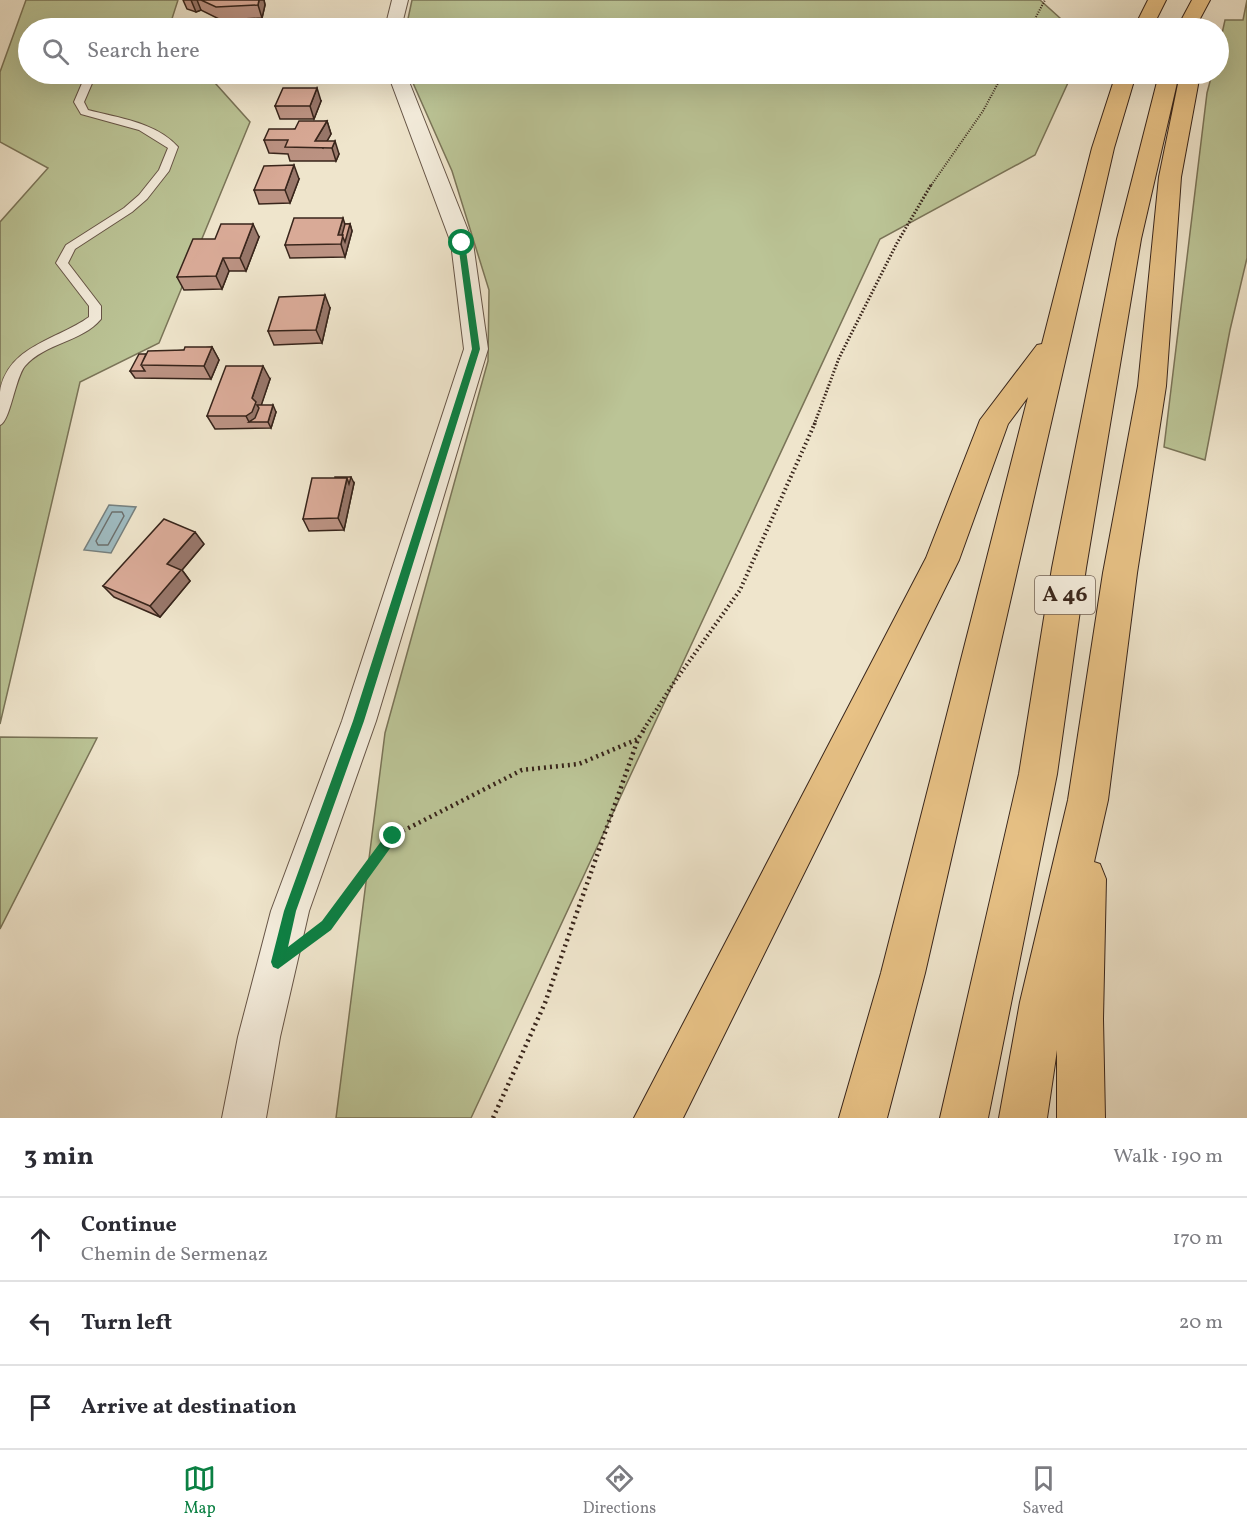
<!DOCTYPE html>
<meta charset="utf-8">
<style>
:root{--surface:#fff;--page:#f7f7f7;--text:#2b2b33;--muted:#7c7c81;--line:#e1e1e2;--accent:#0b8043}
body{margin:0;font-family:Vollkorn,serif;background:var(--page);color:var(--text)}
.stop{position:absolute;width:18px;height:18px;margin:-14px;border:4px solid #0b8043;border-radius:50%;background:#fff}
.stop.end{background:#0b8043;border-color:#fff;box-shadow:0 2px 6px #0008}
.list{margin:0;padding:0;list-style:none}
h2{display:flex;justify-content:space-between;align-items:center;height:78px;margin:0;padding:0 24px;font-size:26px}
h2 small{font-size:20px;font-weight:400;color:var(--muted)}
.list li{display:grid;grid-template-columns:39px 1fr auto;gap:18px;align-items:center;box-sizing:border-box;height:84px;padding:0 24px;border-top:2px solid var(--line)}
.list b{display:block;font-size:22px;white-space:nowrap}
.list p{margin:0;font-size:20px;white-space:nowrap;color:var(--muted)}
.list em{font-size:20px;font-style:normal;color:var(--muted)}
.icon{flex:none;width:33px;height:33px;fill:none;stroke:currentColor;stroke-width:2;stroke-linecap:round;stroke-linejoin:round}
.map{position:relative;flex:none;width:1247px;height:1118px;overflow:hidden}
.search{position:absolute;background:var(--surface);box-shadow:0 6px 24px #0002;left:18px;right:18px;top:18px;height:66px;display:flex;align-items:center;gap:15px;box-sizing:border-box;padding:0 21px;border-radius:33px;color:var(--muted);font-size:22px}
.sheet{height:330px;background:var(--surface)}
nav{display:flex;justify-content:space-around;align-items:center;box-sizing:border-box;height:84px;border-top:2px solid var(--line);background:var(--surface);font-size:16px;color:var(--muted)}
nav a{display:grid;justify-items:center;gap:3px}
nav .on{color:var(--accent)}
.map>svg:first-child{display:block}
</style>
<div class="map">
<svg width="1247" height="1118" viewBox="0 0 1247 1118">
<rect width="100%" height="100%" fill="#efe5cc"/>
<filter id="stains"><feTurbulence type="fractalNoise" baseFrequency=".00333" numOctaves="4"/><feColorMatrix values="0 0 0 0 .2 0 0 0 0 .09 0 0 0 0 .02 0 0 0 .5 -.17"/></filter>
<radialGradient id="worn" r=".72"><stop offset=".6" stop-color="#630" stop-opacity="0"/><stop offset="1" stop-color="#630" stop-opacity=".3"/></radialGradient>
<!-- green -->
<path fill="#bbc496" stroke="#7a7458" stroke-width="1.5" d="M 26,0 L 178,0 L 169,28 L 28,28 L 28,74 L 207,74 L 250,122 L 159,343 L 80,382 L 0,724 L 0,222 L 48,168 L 0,142 L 0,72 Z
M 412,0 L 1040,0 L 1071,28 L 406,28 Z
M 1247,0 L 1247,258 L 1230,330 L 1205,460 L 1164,447 L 1207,93 L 1212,74 L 1218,74 L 1219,47 L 1225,20 L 1243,20 Z
M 409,74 L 1072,74 L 1035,155 L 880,239 L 471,1118 L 336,1118 L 385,733 L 488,361 L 489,290 L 452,171 Z
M 0,737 L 97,738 L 0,929 Z"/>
<!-- water -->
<path fill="#9fbcc2" stroke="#76807f" stroke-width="1.5" d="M 109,505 L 136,507 L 111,553 L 84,550 Z"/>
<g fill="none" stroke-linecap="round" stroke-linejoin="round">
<!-- shore -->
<path stroke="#6c706e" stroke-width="1.5" d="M 112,512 L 122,512 L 124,516 L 108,545 L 98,545 L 96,541 Z"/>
<defs>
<path id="service" d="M 86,74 L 96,74 L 84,102 L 88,110 C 118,118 156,122 178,147 L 169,171 L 147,199 L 132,212 L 75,249 L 68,263 L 101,306 L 101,319 C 82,342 45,343 25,366 C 15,378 10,422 0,425 C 0,414 0,403 0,392 C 7,346 57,340 89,317 L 89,306 L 56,263 L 66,245 L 124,208 L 139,195 L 159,170 L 168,148 L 139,130 L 81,114 L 74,102 Z"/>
<path id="minor" d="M 392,0 L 408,0 L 401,28 L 385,28 Z
M 388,74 L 406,74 L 473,243 L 488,349 L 376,721 L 309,911 L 280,1037 L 266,1118 L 222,1118 L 238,1037 L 271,911 L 342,721 L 464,349 L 451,243 Z"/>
<path id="motorway" d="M 1148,0 L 1166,0 L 1152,28 L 1134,28 Z
M 1192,0 L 1210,0 L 1195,28 L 1177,28 Z
M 1116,74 L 1136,74 L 1114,148 L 925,973 L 887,1118 L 839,1118 L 881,973 L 1028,397 L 1008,424 L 959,560 L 683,1118 L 634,1118 L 926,558 L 980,420 L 1037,345 L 1042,344 L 1092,148 Z
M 1159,74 L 1179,74 L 1141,239 L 1086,568 L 1057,774 L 988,1118 L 940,1118 L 1019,774 L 1052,568 L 1117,239 Z
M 1180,74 L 1200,74 L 1181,177 L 1166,386 L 1137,573 L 1108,800 L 1094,862 L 1100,864 L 1106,879 L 1103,1019 L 1105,1118 L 1057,1118 L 1057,1050 L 1047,1118 L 999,1118 L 1020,1002 L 1068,800 L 1103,573 L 1138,386 L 1159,177 Z"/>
</defs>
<!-- service casing -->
<use href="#service" stroke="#665547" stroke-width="2"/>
<!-- minor casing -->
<use href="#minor" stroke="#665547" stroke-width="2"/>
<!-- motorway casing -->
<use href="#motorway" stroke="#38251b" stroke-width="2"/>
<!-- path-far3 -->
<path stroke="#38251b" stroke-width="2" stroke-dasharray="1 1.5" stroke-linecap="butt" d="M 1030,28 L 1045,0
M 930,187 L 983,111 L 1003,74"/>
<!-- path-far2 -->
<path stroke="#38251b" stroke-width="3" stroke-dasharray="1.5 2" stroke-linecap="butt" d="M 814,425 L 839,358 L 897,243 L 931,185"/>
<!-- path-far1 -->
<path stroke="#38251b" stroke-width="4" stroke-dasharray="1.5 3" stroke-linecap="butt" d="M 644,729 L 673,684 L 740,590 L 815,423"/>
<!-- path -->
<path stroke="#38251b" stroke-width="4.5" stroke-dasharray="2 4" stroke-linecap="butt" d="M 324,928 L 393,836 L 522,770 L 579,764 L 638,739
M 493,1118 L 545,1003 L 638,739 L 645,728"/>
<!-- service -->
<use href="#service" fill="#f5eede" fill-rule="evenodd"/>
<!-- minor -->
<use href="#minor" fill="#f5eede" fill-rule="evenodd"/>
<!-- motorway -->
<use href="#motorway" fill="#e8c286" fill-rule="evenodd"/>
</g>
<!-- wall -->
<path fill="#bb9282" stroke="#38251b" stroke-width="1.5" d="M 183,0 L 264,0 L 265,5 L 262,18 L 221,20 L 201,10 L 196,12 L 187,9 Z
M 321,101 L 314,119 L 280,119 L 275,106 Z
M 327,121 L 331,134 L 327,141 L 339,154 L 336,161 L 290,161 L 288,154 L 269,153 L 264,140 L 295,129 Z
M 299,179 L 290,203 L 259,204 L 254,190 Z
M 345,224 L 350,224 L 352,231 L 345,257 L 290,258 L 285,245 Z
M 259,237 L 246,271 L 229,271 L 222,289 L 184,290 L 177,277 Z
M 330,308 L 322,343 L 274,345 L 268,331 Z
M 212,347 L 219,360 L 211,379 L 135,378 L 130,371 L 146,354 Z
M 270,379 L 261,405 L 276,412 L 271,428 L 215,429 L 207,416 Z
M 354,483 L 344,530 L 309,531 L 303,519 Z
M 204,544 L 182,570 L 190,581 L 160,617 L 114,597 L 103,586 Z"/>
<!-- shaded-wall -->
<path fill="#98776a" stroke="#38251b" stroke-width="1.5" d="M 191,0 L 197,0 L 201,10 L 196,12 Z
M 259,0 L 264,0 L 265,5 L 262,18 L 258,5 Z
M 317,88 L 321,101 L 314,119 L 310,106 Z
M 327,121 L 331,134 L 323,148 L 315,141 Z
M 335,141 L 339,154 L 336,161 L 332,148 Z
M 294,165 L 299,179 L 290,203 L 285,190 Z
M 343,218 L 347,231 L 350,224 L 352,231 L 345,257 L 338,235 Z
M 253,224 L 259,237 L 246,271 L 240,258 Z
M 223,258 L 229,271 L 222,289 L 216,276 Z
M 325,295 L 330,308 L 322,343 L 316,330 Z
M 212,347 L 219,360 L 211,379 L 204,366 Z
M 263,366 L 270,379 L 260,409 L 262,415 L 249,422 L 246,416 Z
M 273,405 L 276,412 L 271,428 L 268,422 Z
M 351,477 L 354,483 L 344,530 L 338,518 L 347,478 Z
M 195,532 L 204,544 L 182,570 L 190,581 L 160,617 L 150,606 L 167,564 Z"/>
<!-- building -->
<path fill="#d9aa97" stroke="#38251b" stroke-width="1.5" d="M 201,0 L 259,0 L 258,5 L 216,7 Z
M 283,88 L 317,88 L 310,106 L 275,106 Z
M 299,121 L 327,121 L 315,141 L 335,141 L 332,148 L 285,147 L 288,140 L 264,140 L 269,129 L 295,129 Z
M 294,165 L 285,190 L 254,190 L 264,166 Z
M 294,218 L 343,218 L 338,235 L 343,235 L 341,244 L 285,245 Z
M 221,224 L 253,224 L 240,258 L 223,258 L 216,276 L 177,277 L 193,239 L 215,239 Z
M 345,224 L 350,224 L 345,242 L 342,235 Z
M 325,295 L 316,330 L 268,331 L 279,297 Z
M 185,347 L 212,347 L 204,366 L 141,365 L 148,351 L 184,350 Z
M 139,354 L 146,354 L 141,365 L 145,371 L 130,371 Z
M 226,366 L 263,366 L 252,398 L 256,402 L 252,412 L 246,416 L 207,416 Z
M 257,405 L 273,405 L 268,422 L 249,422 L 255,418 L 259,408 Z
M 335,477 L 351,477 L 349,484 L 347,478 L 335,478 Z
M 312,478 L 347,478 L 338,518 L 303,519 Z
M 164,519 L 195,532 L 167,564 L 181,570 L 150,606 L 103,586 Z"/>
<!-- route -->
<path fill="#0b8043" d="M 462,241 L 465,243 L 480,349 L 364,721 L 296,911 L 288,947 L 322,921 L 388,832 L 393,830 L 399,836 L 331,930 L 278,969 L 273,967 L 271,962 L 284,911 L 353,721 L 472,349 L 458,243 Z"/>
<g text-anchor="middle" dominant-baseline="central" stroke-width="6" stroke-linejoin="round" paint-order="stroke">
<!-- shield labels -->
<rect fill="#f5eede" stroke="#716156" stroke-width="1.5" x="1035" y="576" width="60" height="38" rx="4.5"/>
<g font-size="22" font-weight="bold" fill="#38251b">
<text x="1065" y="595">A 46</text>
</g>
</g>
<rect width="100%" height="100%" filter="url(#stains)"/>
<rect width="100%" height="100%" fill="url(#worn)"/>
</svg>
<div class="stop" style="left:462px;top:243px"></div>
<div class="stop end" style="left:393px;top:836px"></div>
<div class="search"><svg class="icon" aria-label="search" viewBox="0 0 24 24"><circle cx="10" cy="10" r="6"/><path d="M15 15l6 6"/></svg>Search here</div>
</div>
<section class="sheet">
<h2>3 min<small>Walk · 190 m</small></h2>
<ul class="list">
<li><svg class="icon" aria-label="ahead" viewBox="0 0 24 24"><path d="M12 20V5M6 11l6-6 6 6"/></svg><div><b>Continue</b><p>Chemin de Sermenaz</p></div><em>170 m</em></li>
<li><svg class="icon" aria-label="left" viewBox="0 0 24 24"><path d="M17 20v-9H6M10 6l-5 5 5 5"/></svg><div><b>Turn left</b></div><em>20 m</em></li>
<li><svg class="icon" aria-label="arrive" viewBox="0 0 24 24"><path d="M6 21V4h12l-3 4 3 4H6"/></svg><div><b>Arrive at destination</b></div></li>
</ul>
</section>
<nav>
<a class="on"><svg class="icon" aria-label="map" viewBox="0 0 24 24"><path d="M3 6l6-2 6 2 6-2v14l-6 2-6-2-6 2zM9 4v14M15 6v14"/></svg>Map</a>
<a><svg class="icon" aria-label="directions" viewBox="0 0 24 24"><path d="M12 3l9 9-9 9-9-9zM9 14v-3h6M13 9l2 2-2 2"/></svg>Directions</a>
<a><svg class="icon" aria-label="saved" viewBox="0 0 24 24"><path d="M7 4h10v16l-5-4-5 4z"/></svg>Saved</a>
</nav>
